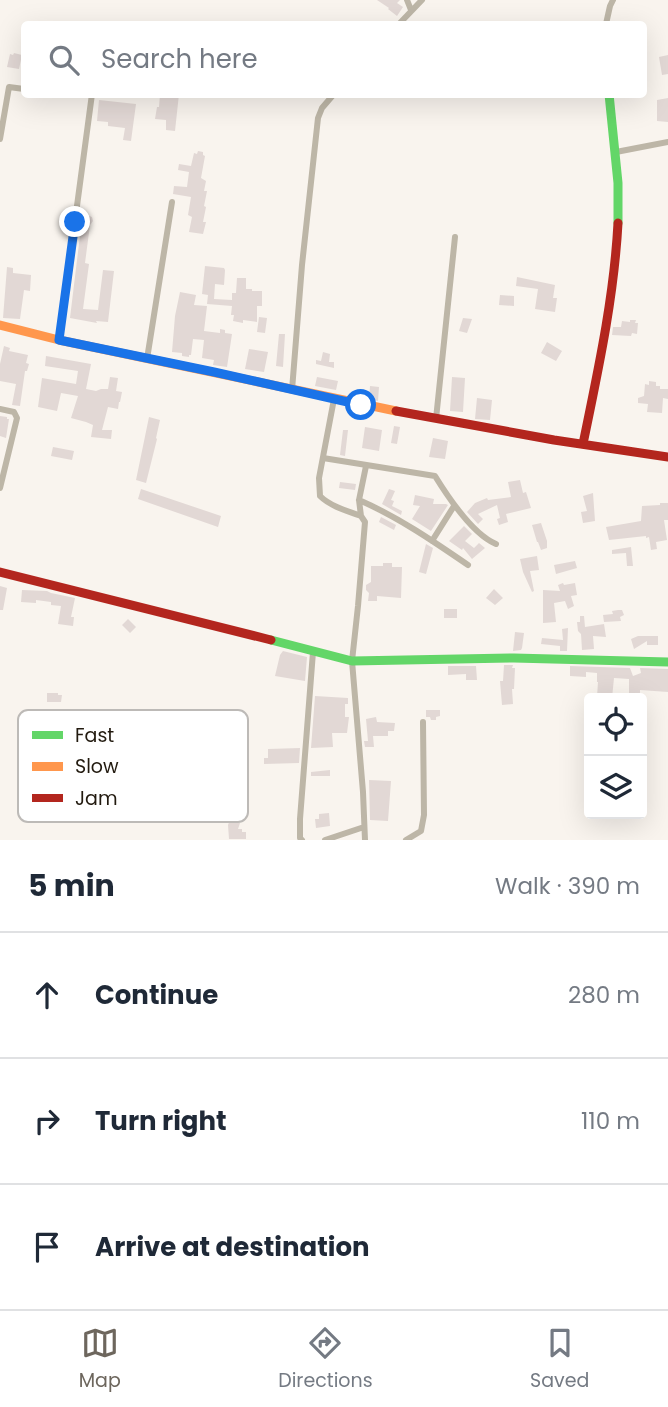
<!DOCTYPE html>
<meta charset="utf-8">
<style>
:root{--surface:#fff;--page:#f6f6f7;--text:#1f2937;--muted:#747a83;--line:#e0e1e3;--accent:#6d665d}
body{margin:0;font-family:Poppins,sans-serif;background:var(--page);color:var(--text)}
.controls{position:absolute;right:21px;bottom:21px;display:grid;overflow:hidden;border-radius:7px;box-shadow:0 7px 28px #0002}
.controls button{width:63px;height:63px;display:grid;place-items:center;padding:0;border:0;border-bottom:2px solid var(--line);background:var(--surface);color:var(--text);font:35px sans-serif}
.stop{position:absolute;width:21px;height:21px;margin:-16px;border:5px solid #1a73e8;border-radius:50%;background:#fff}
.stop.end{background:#1a73e8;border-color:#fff;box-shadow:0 2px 7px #0008}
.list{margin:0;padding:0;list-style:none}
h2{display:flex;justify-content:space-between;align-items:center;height:91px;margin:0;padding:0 28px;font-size:30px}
h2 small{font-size:23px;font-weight:400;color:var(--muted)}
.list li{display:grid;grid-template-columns:46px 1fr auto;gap:21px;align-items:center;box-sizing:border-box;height:126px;padding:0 28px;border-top:2px solid var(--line)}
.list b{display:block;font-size:26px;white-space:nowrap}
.list em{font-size:23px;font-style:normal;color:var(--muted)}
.icon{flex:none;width:38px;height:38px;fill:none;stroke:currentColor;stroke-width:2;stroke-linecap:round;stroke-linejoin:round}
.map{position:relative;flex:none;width:668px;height:840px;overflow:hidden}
.search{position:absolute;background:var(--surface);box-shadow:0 7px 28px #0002;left:21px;right:21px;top:21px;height:77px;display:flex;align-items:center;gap:18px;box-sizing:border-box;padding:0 24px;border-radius:7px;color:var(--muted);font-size:26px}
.sheet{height:469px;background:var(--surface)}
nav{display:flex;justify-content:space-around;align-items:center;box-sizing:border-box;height:98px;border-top:2px solid var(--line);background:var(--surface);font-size:19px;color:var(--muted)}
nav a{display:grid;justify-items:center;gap:4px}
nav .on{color:var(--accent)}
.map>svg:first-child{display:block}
</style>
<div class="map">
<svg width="668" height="840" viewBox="0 0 668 840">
<rect width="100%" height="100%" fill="#f9f4ee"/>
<!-- building -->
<path fill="#e2d8d5" d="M 377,0 L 400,0 L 397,3 L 403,7 L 397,16 L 388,9 L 389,8 Z
M 14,53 L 22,55 L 19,69 L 7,67 L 10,54 L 13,55 Z
M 668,55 L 668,74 L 662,75 L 659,57 Z
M 160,94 L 179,94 L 175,131 L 166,130 L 166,120 L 155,119 L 157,107 L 159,107 Z
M 668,98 L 668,122 L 657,121 L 657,100 Z
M 99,100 L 136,104 L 131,141 L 123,140 L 125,128 L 108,126 L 108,122 L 97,121 Z
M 198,151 L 203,152 L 203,155 L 205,156 L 201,178 L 206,181 L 204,191 L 207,191 L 204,206 L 206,207 L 203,222 L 206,222 L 203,234 L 189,232 L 192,217 L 188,215 L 191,197 L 173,194 L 174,186 L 187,187 L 189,172 L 178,170 L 179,164 L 191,166 L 194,153 L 197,154 Z
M 87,215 L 92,217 L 93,221 L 90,225 L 85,263 L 89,264 L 83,309 L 98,310 L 103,270 L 114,271 L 108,322 L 96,321 L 97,323 L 70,318 L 82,219 Z
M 205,266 L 224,268 L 225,270 L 224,285 L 215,284 L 214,299 L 232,300 L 232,293 L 236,293 L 237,278 L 246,278 L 246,289 L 252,289 L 252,291 L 262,291 L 262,306 L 257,306 L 257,322 L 243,320 L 243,323 L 233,321 L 234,315 L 231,315 L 232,306 L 207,304 L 208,295 L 202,294 Z
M 7,267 L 13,268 L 13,273 L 31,275 L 30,291 L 24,290 L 20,319 L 3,318 Z
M 517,277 L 555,285 L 553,298 L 557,298 L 555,312 L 535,309 L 538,289 L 516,286 Z
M 180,292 L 196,295 L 194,305 L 207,306 L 204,331 L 220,333 L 220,329 L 225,330 L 225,333 L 232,334 L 227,367 L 213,365 L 214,360 L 202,358 L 204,340 L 193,339 L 191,355 L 189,355 L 189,357 L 182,356 L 182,353 L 172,352 L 175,316 Z
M 500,295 L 514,296 L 514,306 L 499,305 Z
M 259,317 L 267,318 L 265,333 L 257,332 Z
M 463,318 L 472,319 L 467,333 L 459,331 Z
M 630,320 L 636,320 L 635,323 L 638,323 L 637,334 L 632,333 L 631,336 L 612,335 L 613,327 L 621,327 L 622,321 L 630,322 Z
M 279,334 L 285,334 L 283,367 L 276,366 Z
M 547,342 L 562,351 L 556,361 L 541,353 Z
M 4,346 L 10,348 L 9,351 L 28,355 L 26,363 L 29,364 L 27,371 L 25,371 L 20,406 L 12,405 L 16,384 L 0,381 L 0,364 Z
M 249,349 L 268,352 L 264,372 L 245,369 Z
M 323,352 L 330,354 L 329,362 L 334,362 L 334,368 L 316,364 L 316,360 L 321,361 Z
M 46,356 L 91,364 L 86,389 L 96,391 L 101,389 L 108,389 L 110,377 L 118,378 L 116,391 L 122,392 L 120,402 L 119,402 L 118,409 L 108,407 L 102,430 L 112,430 L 111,439 L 91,437 L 93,425 L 86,422 L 71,418 L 78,396 L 61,393 L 57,411 L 38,407 L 42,378 L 76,384 L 78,371 L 45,366 Z
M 317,377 L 338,381 L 336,390 L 315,386 Z
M 452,377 L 465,378 L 463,412 L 450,411 Z
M 649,381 L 656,382 L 656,386 L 660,386 L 660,389 L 668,389 L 668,399 L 663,398 L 662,413 L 647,412 L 648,404 L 638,403 L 638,398 L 644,396 L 645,384 L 649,385 Z
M 370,386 L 379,387 L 378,401 L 369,399 Z
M 477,398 L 492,400 L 490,420 L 475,419 Z
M 0,416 L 7,417 L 7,419 L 9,419 L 6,438 L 0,436 Z
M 149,417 L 160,420 L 156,438 L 157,439 L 146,483 L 136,480 Z
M 394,426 L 400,427 L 397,444 L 391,443 Z
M 365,427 L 382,430 L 379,451 L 362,448 Z
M 343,430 L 348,430 L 345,456 L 340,455 Z
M 433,438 L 448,441 L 445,459 L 429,457 Z
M 53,447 L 74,451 L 72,460 L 51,456 Z
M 520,480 L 523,493 L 526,492 L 531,508 L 506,514 L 508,522 L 499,525 L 497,519 L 500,518 L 497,505 L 478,514 L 483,519 L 478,524 L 467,512 L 475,503 L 487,498 L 488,500 L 511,497 L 508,482 Z
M 340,482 L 356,484 L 355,490 L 339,488 Z
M 141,489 L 221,516 L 218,527 L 138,499 Z
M 389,489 L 395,491 L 391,500 L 394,501 L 392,506 L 402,511 L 401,515 L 382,504 Z
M 593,493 L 595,521 L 583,523 L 581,512 L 587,511 L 583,496 Z
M 415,495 L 434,499 L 433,504 L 446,504 L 448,505 L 431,531 L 412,519 L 420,506 L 413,505 Z
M 660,503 L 668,503 L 668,520 L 664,520 L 667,540 L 656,542 L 657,549 L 651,550 L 649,537 L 646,538 L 646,536 L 609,540 L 606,527 L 641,521 L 642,506 L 660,505 Z
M 381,517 L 396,525 L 394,530 L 379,522 Z
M 541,523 L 547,541 L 547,548 L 541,550 L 538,542 L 537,542 L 532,525 Z
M 464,526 L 472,534 L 465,541 L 474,548 L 479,543 L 485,548 L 472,559 L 463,548 L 462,550 L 449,541 Z
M 426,544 L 433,548 L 426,574 L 419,572 Z
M 631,547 L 633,566 L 627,566 L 626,553 L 612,554 L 612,550 Z
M 537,556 L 539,570 L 530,571 L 534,591 L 532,592 L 523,572 L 520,559 Z
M 575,561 L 577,568 L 556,574 L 554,565 Z
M 383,563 L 392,563 L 392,567 L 402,567 L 401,598 L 377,596 L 377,601 L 368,601 L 369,593 L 366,590 L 366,585 L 371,582 L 371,566 L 383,566 Z
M 563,583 L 564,585 L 575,583 L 577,595 L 571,596 L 574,606 L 568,609 L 565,601 L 554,603 L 556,622 L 543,623 L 543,590 L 560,591 L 558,585 Z
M 0,586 L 7,588 L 3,610 L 0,610 Z
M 494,589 L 503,598 L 495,605 L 486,598 Z
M 22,590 L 47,591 L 51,593 L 75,598 L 71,617 L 74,617 L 73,626 L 58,624 L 61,606 L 51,605 L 51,602 L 36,600 L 36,603 L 21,602 Z
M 444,609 L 457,609 L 457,618 L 444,618 Z
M 618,610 L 622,610 L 624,615 L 620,617 L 621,621 L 604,622 L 603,615 L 613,614 L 612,611 Z
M 580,616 L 584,616 L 585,627 L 604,624 L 606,637 L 593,636 L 594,649 L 582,650 L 581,634 L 578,631 L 577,622 L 580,622 Z
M 128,619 L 136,627 L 130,633 L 122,625 Z
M 568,628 L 567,651 L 560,651 L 560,646 L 541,644 L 542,638 L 563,640 L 562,629 Z
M 515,632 L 524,633 L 522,648 L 521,650 L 513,651 Z
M 638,636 L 658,636 L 658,645 L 647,645 L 647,641 L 634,649 L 631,639 Z
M 283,651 L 307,657 L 305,681 L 275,676 L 280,655 Z
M 504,665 L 513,665 L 512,668 L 515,668 L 514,689 L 512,689 L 513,704 L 502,705 L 500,681 L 503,681 Z
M 448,666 L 476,666 L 477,680 L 466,680 L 466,674 L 448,675 Z
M 570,666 L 630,668 L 633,676 L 641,673 L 640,668 L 668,669 L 668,692 L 640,690 L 640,693 L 635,693 L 635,696 L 629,696 L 629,679 L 614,678 L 612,698 L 597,697 L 598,682 L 597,682 L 597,673 L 586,672 L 586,677 L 570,676 Z
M 47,693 L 58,693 L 58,695 L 62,695 L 61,702 L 47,702 Z
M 315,696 L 348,698 L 348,704 L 345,704 L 345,717 L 349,717 L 347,733 L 332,733 L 333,747 L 311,748 Z
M 426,710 L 440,710 L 440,716 L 436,717 L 436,720 L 431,720 L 430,717 L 426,717 Z
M 376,717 L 377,722 L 395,723 L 394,731 L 388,731 L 388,736 L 373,736 L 374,747 L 365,747 L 364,741 L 368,741 L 366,719 Z
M 300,748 L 299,763 L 264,764 L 264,758 L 268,758 L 268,749 Z
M 330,770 L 330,776 L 311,776 L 311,772 Z
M 369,780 L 391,781 L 388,821 L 370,820 Z
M 329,813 L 330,826 L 316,828 L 315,819 L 319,819 L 319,814 Z
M 231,817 L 237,819 L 236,822 L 240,823 L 238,829 L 242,829 L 242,832 L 246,832 L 246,839 L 229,839 L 228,825 Z"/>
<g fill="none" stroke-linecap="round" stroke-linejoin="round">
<!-- street -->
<path stroke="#bdb6a7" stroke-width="6" d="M 407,0 L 411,10
M 399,24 L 422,0
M 606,24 L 610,6 L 613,0
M 0,139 L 9,87 L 24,89
M 616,152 L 668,142
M 59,340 L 92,94
M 147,359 L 172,202
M 292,390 L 302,265 L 318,118 L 322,108 L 334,94
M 334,399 L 319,478 L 320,496 C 330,506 347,511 361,516 L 365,522 L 358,606 L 352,661 L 363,792 L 365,840
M 0,409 L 14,412 L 17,418 L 0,488
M 436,419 L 455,237
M 323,458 L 435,476 C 448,497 472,534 496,544
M 359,500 C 398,517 433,541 468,565
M 361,516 L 359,500 L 366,466
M 432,541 L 454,506
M 302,840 L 300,838 L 300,819 L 313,652
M 325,840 L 364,827
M 406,840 L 421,831 L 424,815 L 423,722"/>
<!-- fast -->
<path stroke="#63d668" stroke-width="9" d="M 609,94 L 618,183 L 618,223
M 271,640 L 352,661 L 514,658 L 668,662"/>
<!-- slow -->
<path stroke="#ff974d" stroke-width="9" d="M 0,325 L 59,340 L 396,411"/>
<!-- jam -->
<path stroke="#b3261e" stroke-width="9" d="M 396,411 L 554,440 L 668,457
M 583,444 C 598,371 614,298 618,223
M 0,572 L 271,640"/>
</g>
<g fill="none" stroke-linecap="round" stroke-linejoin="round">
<!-- route -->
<path stroke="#1a73e8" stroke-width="9" d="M 75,222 L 59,340 L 214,372 L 361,405"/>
</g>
<!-- legend -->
<rect x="18" y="710" width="230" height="112" rx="10" fill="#fff" stroke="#bdbab7" stroke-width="2"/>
<rect x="32" y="731" width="31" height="8" fill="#63d668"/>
<rect x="32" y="762" width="31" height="9" fill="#ff974d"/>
<rect x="32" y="794" width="31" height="8" fill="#b3261e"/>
<g font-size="19" fill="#221a0f">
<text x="75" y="742">Fast</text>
<text x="75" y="773">Slow</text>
<text x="75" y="805">Jam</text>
</g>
</svg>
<div class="controls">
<button><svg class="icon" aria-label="locate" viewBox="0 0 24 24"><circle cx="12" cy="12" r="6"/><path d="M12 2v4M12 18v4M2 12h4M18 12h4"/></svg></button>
<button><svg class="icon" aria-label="layers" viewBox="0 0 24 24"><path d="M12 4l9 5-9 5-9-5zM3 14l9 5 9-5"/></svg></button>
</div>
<div class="stop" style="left:361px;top:405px"></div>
<div class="stop end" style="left:75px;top:222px"></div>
<div class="search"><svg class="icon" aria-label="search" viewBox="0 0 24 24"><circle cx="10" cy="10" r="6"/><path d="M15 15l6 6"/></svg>Search here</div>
</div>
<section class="sheet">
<h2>5 min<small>Walk · 390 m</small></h2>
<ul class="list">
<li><svg class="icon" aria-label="ahead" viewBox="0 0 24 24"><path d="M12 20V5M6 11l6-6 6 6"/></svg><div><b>Continue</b></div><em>280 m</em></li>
<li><svg class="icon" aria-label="right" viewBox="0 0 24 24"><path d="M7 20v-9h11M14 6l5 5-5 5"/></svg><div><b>Turn right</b></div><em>110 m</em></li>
<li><svg class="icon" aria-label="arrive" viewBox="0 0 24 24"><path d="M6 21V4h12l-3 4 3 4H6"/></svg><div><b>Arrive at destination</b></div></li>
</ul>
</section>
<nav>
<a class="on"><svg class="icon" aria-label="map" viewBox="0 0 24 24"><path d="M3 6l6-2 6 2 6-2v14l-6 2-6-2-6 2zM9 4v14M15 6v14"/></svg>Map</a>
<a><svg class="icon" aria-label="directions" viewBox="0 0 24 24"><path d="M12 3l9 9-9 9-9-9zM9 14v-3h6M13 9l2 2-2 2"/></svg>Directions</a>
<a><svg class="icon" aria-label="saved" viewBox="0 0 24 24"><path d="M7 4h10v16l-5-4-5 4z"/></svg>Saved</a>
</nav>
